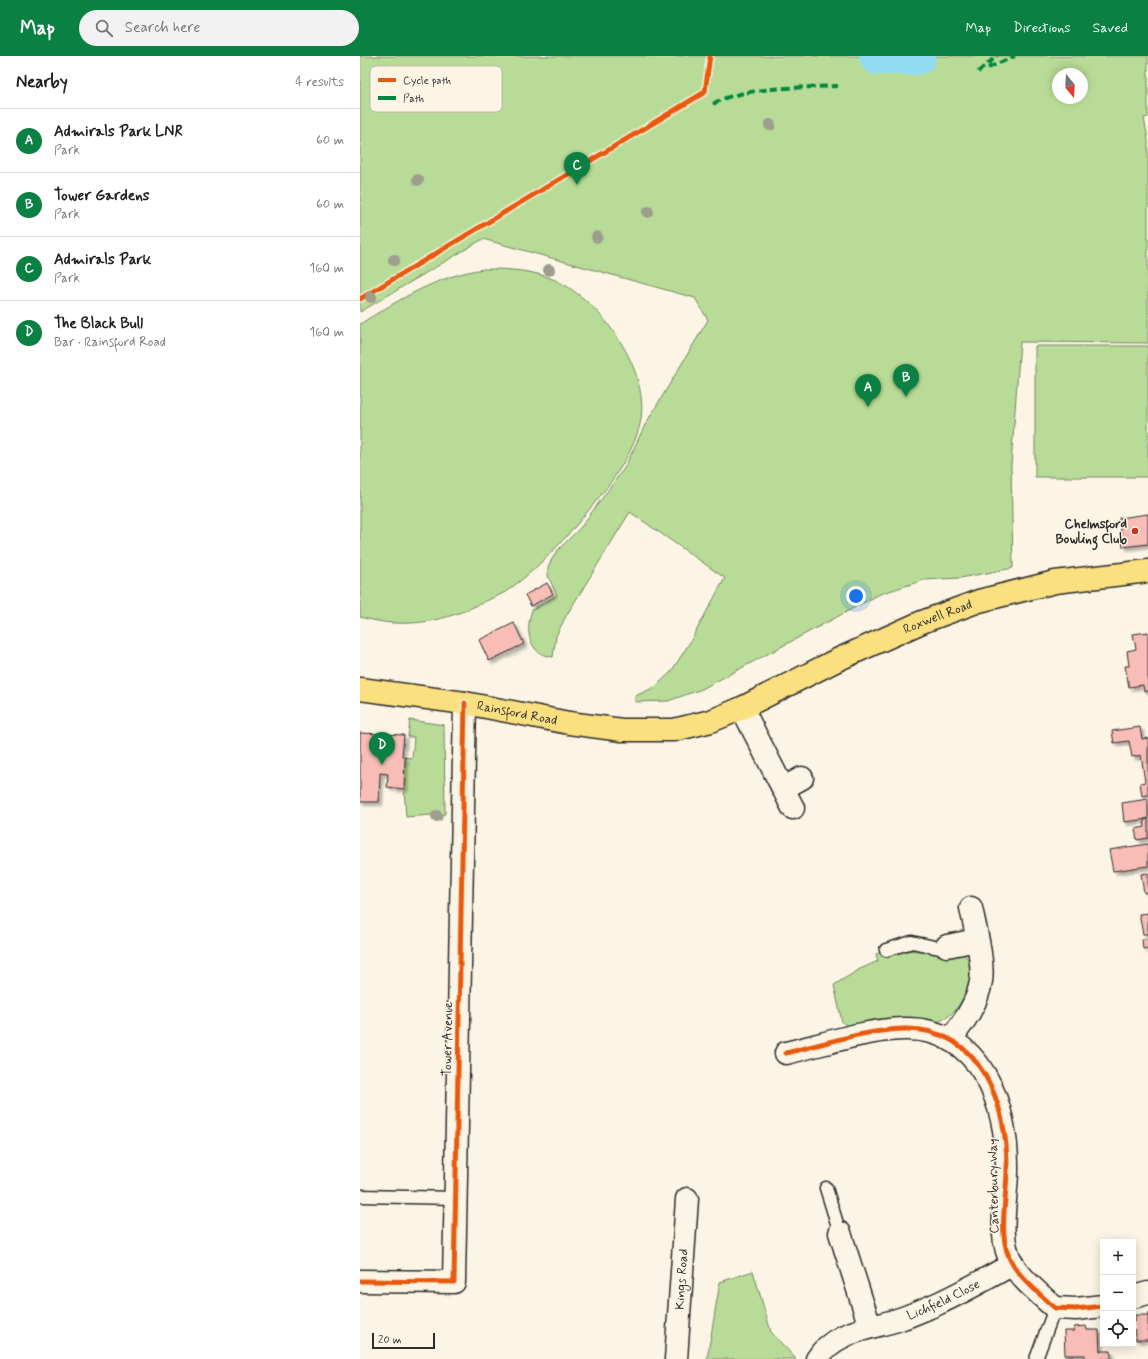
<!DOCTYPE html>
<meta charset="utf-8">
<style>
:root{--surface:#fff;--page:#f2f2f2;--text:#202124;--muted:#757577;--line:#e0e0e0;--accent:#0b8043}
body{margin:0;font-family:Mynerve,sans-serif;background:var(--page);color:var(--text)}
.controls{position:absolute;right:12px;bottom:12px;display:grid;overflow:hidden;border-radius:0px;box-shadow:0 2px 10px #0003}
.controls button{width:36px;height:36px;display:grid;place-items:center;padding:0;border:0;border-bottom:1px solid var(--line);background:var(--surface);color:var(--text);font:20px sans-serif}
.compass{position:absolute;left:692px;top:12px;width:36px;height:36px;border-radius:50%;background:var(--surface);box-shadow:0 2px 10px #0003;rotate:162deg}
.scale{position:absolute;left:12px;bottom:10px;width:63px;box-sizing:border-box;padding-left:4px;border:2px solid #2b2b2b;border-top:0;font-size:11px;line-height:14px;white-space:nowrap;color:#2b2b2b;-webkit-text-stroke:3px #fcf5e5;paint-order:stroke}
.you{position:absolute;left:496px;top:540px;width:14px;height:14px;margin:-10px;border:3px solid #fff;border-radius:50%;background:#1a73e8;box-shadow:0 0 0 6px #1a73e833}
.badge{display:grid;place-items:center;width:26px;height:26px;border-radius:50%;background:var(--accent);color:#fff;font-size:13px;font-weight:700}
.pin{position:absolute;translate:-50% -33px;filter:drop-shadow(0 1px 2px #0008)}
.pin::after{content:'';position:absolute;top:21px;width:14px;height:12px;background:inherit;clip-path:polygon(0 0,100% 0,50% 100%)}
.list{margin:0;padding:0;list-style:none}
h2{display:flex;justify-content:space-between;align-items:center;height:52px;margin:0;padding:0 16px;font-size:17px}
h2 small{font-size:13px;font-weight:400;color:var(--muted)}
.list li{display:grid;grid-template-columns:26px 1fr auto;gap:12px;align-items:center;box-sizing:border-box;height:64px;padding:0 16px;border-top:1px solid var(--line)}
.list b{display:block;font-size:15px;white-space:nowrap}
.list p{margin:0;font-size:13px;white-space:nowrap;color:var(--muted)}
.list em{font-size:13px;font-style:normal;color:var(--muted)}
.icon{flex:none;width:22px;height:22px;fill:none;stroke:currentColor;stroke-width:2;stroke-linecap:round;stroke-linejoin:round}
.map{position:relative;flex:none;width:788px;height:1303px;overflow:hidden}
header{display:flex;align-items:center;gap:24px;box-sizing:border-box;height:56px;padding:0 20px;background:var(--accent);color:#fff}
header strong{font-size:19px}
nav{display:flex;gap:22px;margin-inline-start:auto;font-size:14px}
.search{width:280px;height:36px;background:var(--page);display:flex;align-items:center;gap:10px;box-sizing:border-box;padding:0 14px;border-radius:22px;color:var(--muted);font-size:15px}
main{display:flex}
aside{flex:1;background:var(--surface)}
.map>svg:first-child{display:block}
</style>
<header>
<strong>Map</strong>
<div class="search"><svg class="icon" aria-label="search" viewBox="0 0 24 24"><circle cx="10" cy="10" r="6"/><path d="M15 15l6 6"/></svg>Search here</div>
<nav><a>Map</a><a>Directions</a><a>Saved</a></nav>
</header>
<main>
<aside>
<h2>Nearby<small>4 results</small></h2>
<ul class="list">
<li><span class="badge">A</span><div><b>Admirals Park LNR</b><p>Park</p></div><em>60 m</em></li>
<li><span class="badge">B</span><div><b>Tower Gardens</b><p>Park</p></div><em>60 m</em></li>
<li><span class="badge">C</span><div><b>Admirals Park</b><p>Park</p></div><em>160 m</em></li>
<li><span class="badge">D</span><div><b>The Black Bull</b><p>Bar · Rainsford Road</p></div><em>160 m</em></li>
</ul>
</aside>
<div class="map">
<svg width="788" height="1303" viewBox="0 0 788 1303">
<defs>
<filter id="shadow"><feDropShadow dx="3.5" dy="3.5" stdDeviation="1" flood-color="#0004"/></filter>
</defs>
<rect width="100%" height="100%" fill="#fcf5e5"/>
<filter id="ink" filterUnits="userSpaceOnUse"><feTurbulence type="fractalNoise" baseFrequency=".025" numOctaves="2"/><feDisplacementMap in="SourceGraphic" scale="8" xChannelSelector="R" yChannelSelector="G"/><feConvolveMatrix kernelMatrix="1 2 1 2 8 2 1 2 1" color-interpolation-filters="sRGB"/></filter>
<g filter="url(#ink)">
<!-- green -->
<path fill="#b8dc97" stroke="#728461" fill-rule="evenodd" d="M 0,0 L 788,0 L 788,61 L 784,62 L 788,84 L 788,287 L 660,286 L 651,409 L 653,512 L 600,522 L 564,524 L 520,538 L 342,633 L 308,645 L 275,646 L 275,640 L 295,631 L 311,616 L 330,586 L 365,522 L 270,456 L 206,560 L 196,580 L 193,601 C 168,599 165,574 172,554 L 197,539 L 188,520 L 188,511 L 192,503 L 198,494 L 221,471 L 265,411 L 285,369 L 348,264 L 335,242 L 123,183 L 0,256 ZM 698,18 L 722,18 L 722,42 L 698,42 Z
M 124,213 C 148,213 173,214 195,224 C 241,245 292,315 280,368 C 273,398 251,427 232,450 C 208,480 181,510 151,532 C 144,538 134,541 126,545 C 85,566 45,574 0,561 L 0,268 C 38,244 79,219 124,213 Z
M 675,290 L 788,290 L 788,421 L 675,421 Z
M 50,664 L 84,669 L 85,758 L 46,761 L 44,733 L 45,701 L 52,702 L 54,681 L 48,681 Z
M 527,894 C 553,893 577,898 603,897 C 611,905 614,918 610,929 C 605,941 596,957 584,963 C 570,971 511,969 492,970 L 486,969 L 482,966 L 474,929 L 500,913 L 518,905 L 516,898 Z
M 393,1215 L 411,1276 L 436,1303 L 347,1303 L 360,1226 Z"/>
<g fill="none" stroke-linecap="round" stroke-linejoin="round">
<!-- river -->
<path stroke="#91dcf2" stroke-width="38" d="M 518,0 L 557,0"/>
</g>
<!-- building -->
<path fill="#f9bdb7" stroke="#2b2b2b" filter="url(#shadow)" d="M 788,458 L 788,488 L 763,491 L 759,462 Z
M 187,527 L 193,538 L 171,550 L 165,539 Z
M 154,567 L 164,588 L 129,605 L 119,584 Z
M 788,576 L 788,635 L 784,635 L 783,629 L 769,631 L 765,610 L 769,610 L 767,595 L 776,593 L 773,578 Z
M 780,671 L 782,683 L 788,682 L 788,739 L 782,740 L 780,727 L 785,726 L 781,699 L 772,701 L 769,685 L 754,687 L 752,675 Z
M 0,677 L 44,679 L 42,700 L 45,701 L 44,733 L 27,731 L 28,718 L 20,717 L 19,746 L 0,746 Z
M 788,743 L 788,763 L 764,766 L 762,747 Z
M 784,763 L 788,763 L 788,782 L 777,784 L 775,773 L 785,771 Z
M 788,788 L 788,810 L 753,815 L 749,794 Z
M 788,817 L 788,837 L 784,837 L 781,818 Z
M 788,857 L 788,878 L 783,878 L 779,858 Z
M 788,882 L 788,892 L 783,893 L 782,883 Z
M 788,1256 L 788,1284 L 776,1284 L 775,1259 L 788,1259 Z
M 726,1270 L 727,1274 L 739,1274 L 740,1295 L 751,1295 L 751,1303 L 725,1303 L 725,1299 L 705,1299 L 704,1275 L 714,1275 L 714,1271 Z"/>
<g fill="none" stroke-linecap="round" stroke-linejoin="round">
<defs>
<path id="service" d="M 526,894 L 552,886 L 579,892 L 587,890
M 466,1132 L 480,1177
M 0,1140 L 96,1142
M 676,1303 L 695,1252"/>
<g id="minor">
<path d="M 382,652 L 433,752"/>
<path d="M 424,732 L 442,722"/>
<path d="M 587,890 L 617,884"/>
<path d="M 590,984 C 603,967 618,947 621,925 C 624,906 615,871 611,852"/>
<path d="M 426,997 C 464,988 505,974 544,973 C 621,971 648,1050 647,1114 C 647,1144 636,1181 653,1209 C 663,1225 681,1239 695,1252 L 716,1253 L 743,1250"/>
<path d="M 480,1177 L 510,1271"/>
<path d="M 0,1225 L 94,1226 L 105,647"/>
<path d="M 773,1241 L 788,1237"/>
<path id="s1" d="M 316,1303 L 327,1143"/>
<path id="s2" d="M 457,1303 C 475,1274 511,1273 540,1263 C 552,1259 565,1253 577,1248 C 603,1236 628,1222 653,1208"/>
</g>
<g id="primary">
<path id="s3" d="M 0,633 L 105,647 L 209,667 L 262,674 L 314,674 L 351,665 L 382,652 L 477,604 L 562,566 L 619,545 L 695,526 L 788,515"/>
</g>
</defs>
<!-- service casing -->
<use href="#service" stroke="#2b2b2b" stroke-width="15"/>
<!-- minor casing -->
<use href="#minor" stroke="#2b2b2b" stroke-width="25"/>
<!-- primary casing -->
<use href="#primary" stroke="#2b2b2b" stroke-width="25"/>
<!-- service -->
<use href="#service" stroke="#fcf5e5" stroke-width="12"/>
<!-- minor -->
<use href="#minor" stroke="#fcf5e5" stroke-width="22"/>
<!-- primary -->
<use href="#primary" stroke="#fbe080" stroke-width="22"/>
<!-- quiet -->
<path stroke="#00873e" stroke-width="4" stroke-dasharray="8 4" stroke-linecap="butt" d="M 628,12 L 655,0
M 618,16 L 637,0
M 353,48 C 382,30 443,32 478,30"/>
<defs>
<path id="cycleway" d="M 0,243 L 345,36 L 350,0
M 426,997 C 464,988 505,974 544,973 C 621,971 648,1050 647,1114 C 647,1144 636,1181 653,1209 C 663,1225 681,1239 695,1252 L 716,1253 L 743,1250
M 0,1225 L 94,1226 L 105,647"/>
</defs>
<!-- cycleway casing -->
<use href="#cycleway" stroke="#fcf5e5" stroke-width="8"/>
<!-- cycleway -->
<use href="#cycleway" stroke="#e8590c" stroke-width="5"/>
</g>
<!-- trees -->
<g fill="#9c9e8e">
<circle cx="410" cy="69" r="6"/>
<circle cx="58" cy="124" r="6"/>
<circle cx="288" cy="156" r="6"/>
<circle cx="237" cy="181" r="6"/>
<circle cx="34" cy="204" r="6"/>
<circle cx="189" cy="214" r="6"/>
<circle cx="11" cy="241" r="6"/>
<circle cx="77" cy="760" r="6"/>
</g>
</g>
<!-- markers -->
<circle fill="#c8321e" stroke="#fcf5e5" stroke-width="1.5" cx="775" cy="475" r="4"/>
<g text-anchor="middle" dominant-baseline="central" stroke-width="3" stroke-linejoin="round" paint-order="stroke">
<!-- poi labels -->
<g font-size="13" font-weight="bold" fill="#2b2b2b" stroke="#fcf5e5" text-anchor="end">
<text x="767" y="468">Chelmsford<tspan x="767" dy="15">Bowling Club</tspan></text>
</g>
<!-- street labels -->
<g font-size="13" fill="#2b2b2b" stroke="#fcf5e5">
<text stroke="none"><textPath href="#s3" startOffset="605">Roxwell Road</textPath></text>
<text stroke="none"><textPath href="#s3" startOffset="159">Rainsford Road</textPath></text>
<text transform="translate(88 983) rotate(-89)">Tower Avenue</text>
<text transform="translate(634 1130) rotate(-91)">Canterbury Way</text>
<text stroke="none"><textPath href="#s1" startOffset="80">Kings Road</textPath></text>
<text stroke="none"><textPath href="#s2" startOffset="142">Lichfield Close</textPath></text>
</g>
</g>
<!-- legend -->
<rect x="10" y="10" width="132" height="46" rx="6" fill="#fcf5e5" stroke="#bdb8ad" stroke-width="1"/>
<rect x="18" y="22" width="18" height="4" fill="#e8590c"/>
<rect x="18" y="40" width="18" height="4" fill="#00873e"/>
<g font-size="11" fill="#2b2b2b">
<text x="43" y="28">Cycle path</text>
<text x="43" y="46">Path</text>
</g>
</svg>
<div class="controls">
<button>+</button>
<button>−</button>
<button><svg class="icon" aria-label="locate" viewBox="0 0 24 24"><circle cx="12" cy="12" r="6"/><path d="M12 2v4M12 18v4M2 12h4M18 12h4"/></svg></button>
</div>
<svg class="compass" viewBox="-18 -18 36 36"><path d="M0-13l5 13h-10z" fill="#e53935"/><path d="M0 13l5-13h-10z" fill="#757577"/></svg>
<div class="scale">20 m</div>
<div class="you"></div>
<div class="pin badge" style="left:508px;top:351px">A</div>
<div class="pin badge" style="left:546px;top:341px">B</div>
<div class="pin badge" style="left:217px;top:129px">C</div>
<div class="pin badge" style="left:22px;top:709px">D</div>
</div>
</main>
